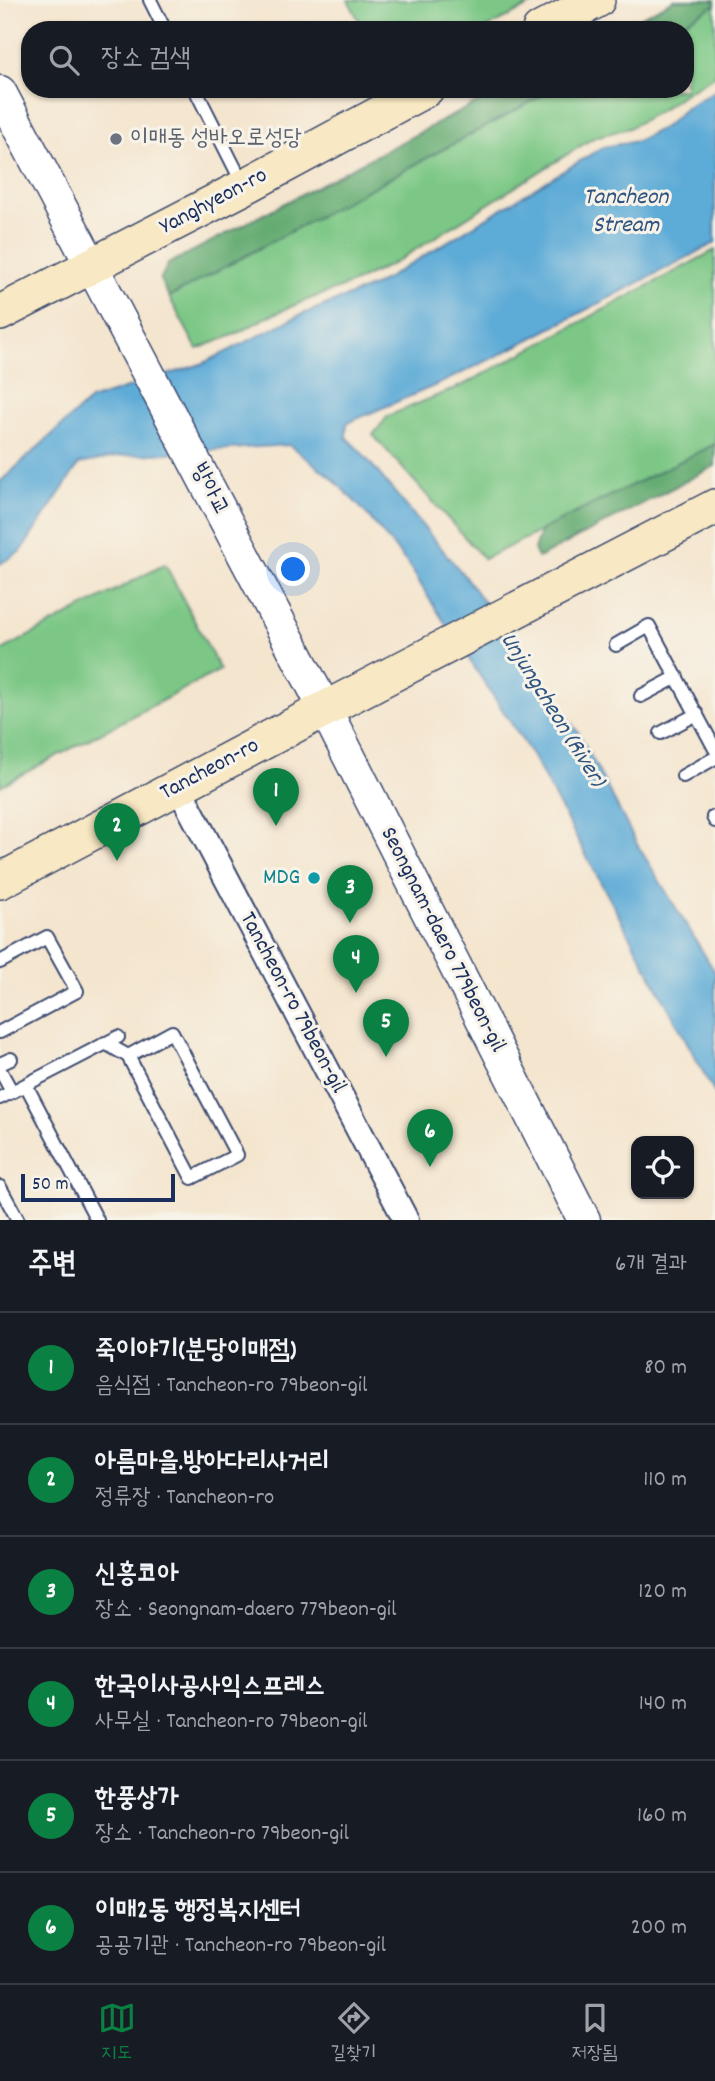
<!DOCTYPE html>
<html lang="ko">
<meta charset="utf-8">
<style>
:root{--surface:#171b24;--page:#242831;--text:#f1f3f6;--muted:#9ea1a6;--line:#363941;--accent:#0b8043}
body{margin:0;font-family:Dekko,"Poor Story",sans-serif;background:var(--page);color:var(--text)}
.controls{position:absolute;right:21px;bottom:21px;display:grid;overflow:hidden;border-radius:14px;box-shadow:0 2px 5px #0004}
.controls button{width:63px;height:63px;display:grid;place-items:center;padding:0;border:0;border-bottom:2px solid var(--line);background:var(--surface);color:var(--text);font:35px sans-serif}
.scale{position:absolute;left:21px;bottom:18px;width:154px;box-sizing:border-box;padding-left:7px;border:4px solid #1b2f5e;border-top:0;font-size:19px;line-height:24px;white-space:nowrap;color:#1b2f5e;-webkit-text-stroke:5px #f7f3e8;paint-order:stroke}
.you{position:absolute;left:294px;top:570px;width:24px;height:24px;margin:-18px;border:5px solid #fff;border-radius:50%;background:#1a73e8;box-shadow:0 0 0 10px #1a73e833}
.badge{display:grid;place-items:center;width:46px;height:46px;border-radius:50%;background:var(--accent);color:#fff;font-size:23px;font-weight:700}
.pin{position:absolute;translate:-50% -58px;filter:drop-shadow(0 2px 4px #0008)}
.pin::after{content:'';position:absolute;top:37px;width:24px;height:21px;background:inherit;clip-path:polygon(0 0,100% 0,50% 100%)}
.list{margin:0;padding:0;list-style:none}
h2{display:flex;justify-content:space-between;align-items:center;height:91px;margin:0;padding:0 28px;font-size:30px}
h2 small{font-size:23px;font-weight:400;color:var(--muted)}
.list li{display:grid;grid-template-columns:46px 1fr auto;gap:21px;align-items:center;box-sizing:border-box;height:112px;padding:0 28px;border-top:2px solid var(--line)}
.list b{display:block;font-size:26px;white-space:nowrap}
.list p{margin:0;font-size:23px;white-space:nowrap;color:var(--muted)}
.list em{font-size:23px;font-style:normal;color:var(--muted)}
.icon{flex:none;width:38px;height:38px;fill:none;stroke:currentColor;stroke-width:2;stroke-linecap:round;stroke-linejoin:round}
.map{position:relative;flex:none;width:715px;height:1220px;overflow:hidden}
.search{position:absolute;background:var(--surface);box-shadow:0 2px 5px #0004;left:21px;right:21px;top:21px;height:77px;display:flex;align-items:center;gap:18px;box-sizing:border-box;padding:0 24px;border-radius:28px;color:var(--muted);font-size:26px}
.sheet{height:763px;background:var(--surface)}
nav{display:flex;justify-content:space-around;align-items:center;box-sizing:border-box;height:98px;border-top:2px solid var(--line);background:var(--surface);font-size:19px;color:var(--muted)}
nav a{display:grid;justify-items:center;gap:4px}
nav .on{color:var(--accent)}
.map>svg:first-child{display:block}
</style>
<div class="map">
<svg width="715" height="1220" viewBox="0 0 715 1220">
<rect width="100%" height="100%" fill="#f7f3e8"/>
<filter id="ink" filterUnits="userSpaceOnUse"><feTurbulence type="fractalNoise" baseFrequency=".0143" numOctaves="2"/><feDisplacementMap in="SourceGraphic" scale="14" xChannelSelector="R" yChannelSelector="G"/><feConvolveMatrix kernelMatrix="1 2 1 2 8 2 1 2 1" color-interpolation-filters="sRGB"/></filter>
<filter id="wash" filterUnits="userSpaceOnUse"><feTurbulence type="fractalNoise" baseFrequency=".00686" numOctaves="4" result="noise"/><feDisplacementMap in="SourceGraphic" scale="28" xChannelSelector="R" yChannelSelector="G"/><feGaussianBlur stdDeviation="1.57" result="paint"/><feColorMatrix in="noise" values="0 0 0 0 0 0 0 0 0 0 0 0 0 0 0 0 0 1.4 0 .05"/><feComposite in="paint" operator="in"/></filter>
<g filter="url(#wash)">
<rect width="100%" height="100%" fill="#f4e5ce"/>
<!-- green -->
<path fill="#7cc785" stroke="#4c7b72" stroke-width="2" d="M 348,0 L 540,0 L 483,30 L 364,30 Z
M 715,5 L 715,76 L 685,93 L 661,110 L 629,128 L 595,137 L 394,263 L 353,283 L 302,302 L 265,318 L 236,334 L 197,349 L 169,297 L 555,89 L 685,89 L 685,30 L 670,30 Z
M 715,250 L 715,444 L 484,559 L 373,435 L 388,416 L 465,384 Z
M 165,564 L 220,670 L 0,786 L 0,651 Z"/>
<!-- forest -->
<path fill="#65ac72" stroke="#406e68" stroke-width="2" d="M 674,0 L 715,0 L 715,5 L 670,30 L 617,30 Z
M 503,89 L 555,89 L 169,297 L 160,280 L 168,264 Z
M 715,444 L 715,466 L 538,558 L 534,549 L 541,530 Z"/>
<!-- water -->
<path fill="#5dabd7" stroke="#3c6d9a" stroke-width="2" d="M 715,91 L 715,243 L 505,352 L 441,383 L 347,423 L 346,437 L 361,452 L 467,579 L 547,692 L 578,732 L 637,844 L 715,972 L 715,1094 L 532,755 L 430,600 L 409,565 L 364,511 L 331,477 L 289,445 L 121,456 L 79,464 L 21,551 L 0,564 L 0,482 L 90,400 L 204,363 L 298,316 L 376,285 L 603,147 L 637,141 L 666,126 L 688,106 Z"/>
</g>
<g filter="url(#ink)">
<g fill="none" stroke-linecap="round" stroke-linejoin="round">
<defs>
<path id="service" d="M 150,0 L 165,30
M 195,89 L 244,186
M 616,645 L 649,626 L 715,749
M 641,696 L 677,677
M 661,733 L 697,714
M 683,776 L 715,758
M 713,817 L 715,821
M 0,962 L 47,937 L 77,991 L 0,1032
M 105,1043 L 128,1056 L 192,1178 L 237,1155 L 172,1032 L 128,1056
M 0,1064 L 11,1059
M 0,1070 L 12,1092
M 26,1085 L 97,1220
M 0,1098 L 118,1037
M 0,1187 L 18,1220"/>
<path id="minor" d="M 178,786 L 406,1220"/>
<path id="tertiary" d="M 0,92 L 325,709 L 584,1220"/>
<path id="secondary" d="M 540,30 L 597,0
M 0,313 L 244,187 L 426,89
M 0,881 L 325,709 L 715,507"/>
</defs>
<!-- service casing -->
<use href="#service" stroke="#3c4a6f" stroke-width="16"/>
<!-- minor casing -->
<use href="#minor" stroke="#3c4a6f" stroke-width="28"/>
<!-- tertiary casing -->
<use href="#tertiary" stroke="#3c4a6f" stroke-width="35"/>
<!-- secondary casing -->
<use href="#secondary" stroke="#3c4a6f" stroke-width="38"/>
<!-- service -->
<use href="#service" stroke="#fff" stroke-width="12"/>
<!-- minor -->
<use href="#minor" stroke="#fff" stroke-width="24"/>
<!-- tertiary -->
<use href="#tertiary" stroke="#fff" stroke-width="32"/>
<!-- secondary -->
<use href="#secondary" stroke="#f8e8c3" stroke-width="35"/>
</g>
</g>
<!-- markers -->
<circle fill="#6b7280" stroke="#f7f3e8" stroke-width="2.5" cx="116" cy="139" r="7"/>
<circle fill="#0f9aa8" stroke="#f7f3e8" stroke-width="2.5" cx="314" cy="878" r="7"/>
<g text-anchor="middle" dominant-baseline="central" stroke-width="6" stroke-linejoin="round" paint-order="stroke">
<!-- worship labels -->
<g font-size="23" fill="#5b616d" stroke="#f7f3e8" text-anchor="start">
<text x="130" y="139">이매동 성바오로성당</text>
</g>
<!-- street labels -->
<g font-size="23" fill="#1b2f5e" stroke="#f7f3e8">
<text transform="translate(214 202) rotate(-28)">Yanghyeon-ro</text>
<text transform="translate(209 490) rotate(62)">방아교</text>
<text transform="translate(210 770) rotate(-28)">Tancheon-ro</text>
<text transform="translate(442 940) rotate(63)">Seongnam-daero 779beon-gil</text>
<text transform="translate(292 1003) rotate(62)">Tancheon-ro 79beon-gil</text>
</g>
<!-- culture labels -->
<g font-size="23" fill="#0d838f" stroke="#f7f3e8" text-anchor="end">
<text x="300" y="878">MDG</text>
</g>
<!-- water labels -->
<g font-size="24" font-style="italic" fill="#2f5482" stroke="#f7f3e8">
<text x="626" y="198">Tancheon<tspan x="626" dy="28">Stream</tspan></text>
<text transform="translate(552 710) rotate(58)">Unjungcheon (River)</text>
</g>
</g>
</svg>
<div class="controls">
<button><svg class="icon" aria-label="locate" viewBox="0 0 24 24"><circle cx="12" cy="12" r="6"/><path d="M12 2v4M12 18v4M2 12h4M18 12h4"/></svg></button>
</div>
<div class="scale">50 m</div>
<div class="you"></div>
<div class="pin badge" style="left:276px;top:826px">1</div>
<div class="pin badge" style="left:117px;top:861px">2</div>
<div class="pin badge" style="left:350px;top:923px">3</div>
<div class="pin badge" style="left:356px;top:993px">4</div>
<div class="pin badge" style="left:386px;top:1057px">5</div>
<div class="pin badge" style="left:430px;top:1167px">6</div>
<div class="search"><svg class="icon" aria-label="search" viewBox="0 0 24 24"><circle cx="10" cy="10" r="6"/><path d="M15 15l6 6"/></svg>장소 검색</div>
</div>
<section class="sheet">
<h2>주변<small>6개 결과</small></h2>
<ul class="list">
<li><span class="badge">1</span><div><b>죽이야기(분당이매점)</b><p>음식점 · Tancheon-ro 79beon-gil</p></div><em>80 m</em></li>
<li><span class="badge">2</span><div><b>아름마을.방아다리사거리</b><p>정류장 · Tancheon-ro</p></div><em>110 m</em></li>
<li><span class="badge">3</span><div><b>신흥코아</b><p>장소 · Seongnam-daero 779beon-gil</p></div><em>120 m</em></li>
<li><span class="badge">4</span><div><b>한국이사공사익스프레스</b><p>사무실 · Tancheon-ro 79beon-gil</p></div><em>140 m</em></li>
<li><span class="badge">5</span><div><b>한풍상가</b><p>장소 · Tancheon-ro 79beon-gil</p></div><em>160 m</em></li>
<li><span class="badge">6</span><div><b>이매2동 행정복지센터</b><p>공공기관 · Tancheon-ro 79beon-gil</p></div><em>200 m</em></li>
</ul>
</section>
<nav>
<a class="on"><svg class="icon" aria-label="map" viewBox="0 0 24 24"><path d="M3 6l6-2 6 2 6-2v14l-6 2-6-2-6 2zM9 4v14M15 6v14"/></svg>지도</a>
<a><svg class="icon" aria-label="directions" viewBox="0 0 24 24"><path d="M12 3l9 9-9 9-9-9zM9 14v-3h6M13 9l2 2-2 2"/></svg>길찾기</a>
<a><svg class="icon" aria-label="saved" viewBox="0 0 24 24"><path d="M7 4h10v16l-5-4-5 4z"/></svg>저장됨</a>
</nav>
